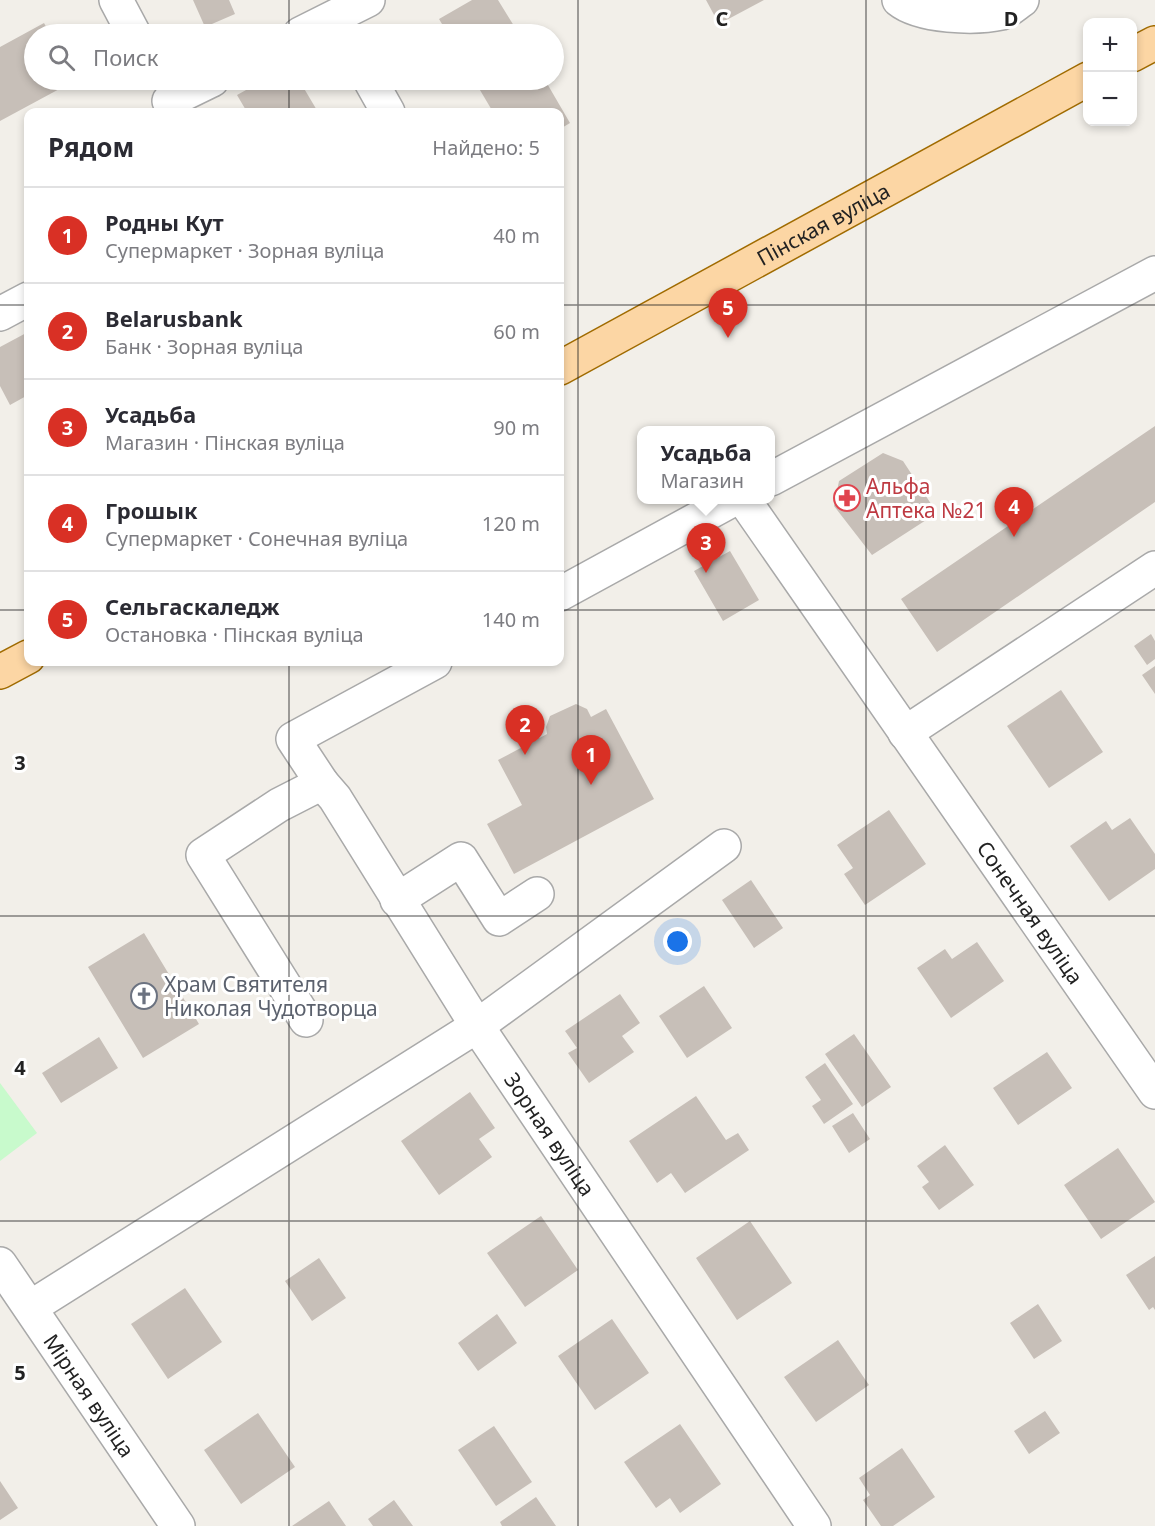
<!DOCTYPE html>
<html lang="ru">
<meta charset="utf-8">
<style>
:root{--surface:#fff;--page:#f7f7f7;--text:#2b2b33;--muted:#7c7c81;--line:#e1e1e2;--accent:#d93025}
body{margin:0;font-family:"Noto Sans",sans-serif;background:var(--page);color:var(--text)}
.controls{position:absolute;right:18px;top:18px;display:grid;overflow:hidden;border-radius:12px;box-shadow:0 3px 9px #0003}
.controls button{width:54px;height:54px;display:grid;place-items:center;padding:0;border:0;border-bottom:2px solid var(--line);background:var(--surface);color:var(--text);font:30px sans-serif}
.you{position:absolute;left:678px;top:942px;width:21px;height:21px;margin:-15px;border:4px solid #fff;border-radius:50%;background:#1a73e8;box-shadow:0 0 0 9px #1a73e833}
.badge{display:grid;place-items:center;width:39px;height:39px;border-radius:50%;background:var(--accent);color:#fff;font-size:20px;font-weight:700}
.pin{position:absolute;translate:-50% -50px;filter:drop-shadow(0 2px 3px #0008)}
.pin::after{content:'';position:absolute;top:32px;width:21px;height:18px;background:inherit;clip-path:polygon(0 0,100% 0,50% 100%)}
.popup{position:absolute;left:637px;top:426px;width:138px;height:78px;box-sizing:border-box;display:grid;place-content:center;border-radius:12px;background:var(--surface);filter:drop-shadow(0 2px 4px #0005);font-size:20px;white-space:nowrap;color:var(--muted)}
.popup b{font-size:22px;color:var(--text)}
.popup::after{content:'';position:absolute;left:50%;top:100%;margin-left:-12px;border:12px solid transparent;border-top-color:var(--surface)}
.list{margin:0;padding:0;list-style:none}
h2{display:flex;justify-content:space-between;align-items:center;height:78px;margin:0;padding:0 24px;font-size:26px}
h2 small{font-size:20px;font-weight:400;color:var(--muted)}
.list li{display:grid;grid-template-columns:39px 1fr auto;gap:18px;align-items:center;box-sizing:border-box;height:96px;padding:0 24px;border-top:2px solid var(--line)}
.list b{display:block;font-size:22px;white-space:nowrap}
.list p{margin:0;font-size:20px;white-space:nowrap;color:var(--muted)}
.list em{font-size:20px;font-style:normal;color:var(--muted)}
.icon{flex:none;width:33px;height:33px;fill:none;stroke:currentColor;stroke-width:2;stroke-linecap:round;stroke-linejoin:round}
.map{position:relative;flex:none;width:1155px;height:1526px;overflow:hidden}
.search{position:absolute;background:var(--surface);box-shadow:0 3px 9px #0003;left:24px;top:24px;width:540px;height:66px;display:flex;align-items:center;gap:15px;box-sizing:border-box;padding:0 21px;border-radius:33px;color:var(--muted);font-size:22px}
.panel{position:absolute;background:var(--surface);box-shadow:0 3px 9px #0003;left:24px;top:108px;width:540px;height:558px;border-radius:12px}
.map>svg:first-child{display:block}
</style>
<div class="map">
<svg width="1155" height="1526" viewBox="0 0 1155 1526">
<rect width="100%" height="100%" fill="#f2efe9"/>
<!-- park -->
<path fill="#c8facc" d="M 0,1083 L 37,1133 L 0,1161 Z"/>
<!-- building -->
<path fill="#c7bfb8" d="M 193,0 L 229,0 L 235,14 L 205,27 Z
M 472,0 L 498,0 L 519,34 L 448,34 L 439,19 Z
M 706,0 L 764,0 L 719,24 Z
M 44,23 L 50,34 L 34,34 L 34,80 L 76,80 L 0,121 L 0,47 Z
M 264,80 L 299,80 L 318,112 L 247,112 L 237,95 Z
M 474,80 L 545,80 L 570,123 L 560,129 L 560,112 L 493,112 Z
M 28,332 L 28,395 L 10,405 L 0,386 L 0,347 Z
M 1155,426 L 1155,502 L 937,652 L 901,599 Z
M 883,453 L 903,461 L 937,513 L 872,555 L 834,506 L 839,481 Z
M 730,551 L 759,600 L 723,621 L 694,571 Z
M 1151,634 L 1155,641 L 1155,659 L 1147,665 L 1134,646 Z
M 1155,666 L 1155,694 L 1142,675 Z
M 1061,690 L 1103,752 L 1049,788 L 1007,726 Z
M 576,704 L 587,709 L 591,717 L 606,709 L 654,799 L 514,874 L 487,824 L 522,805 L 498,760 L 547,734 L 546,727 L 550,716 Z
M 889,810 L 926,864 L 865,905 L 844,874 L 853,868 L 837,845 Z
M 1130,818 L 1155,854 L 1155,869 L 1109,901 L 1070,846 L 1106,821 L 1112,830 Z
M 751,880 L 783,928 L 754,948 L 722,900 Z
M 144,933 L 199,1024 L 143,1058 L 88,967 Z
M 977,942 L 1004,981 L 951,1018 L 917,968 L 945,949 L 952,959 Z
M 704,986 L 732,1028 L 687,1058 L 659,1016 Z
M 620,994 L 640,1023 L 622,1036 L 634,1052 L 589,1083 L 568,1053 L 577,1048 L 565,1031 Z
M 854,1034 L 891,1087 L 862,1107 L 825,1054 Z
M 99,1037 L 118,1068 L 61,1103 L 42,1073 Z
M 1047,1052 L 1072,1088 L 1018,1125 L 993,1088 Z
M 825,1063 L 853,1104 L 824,1124 L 812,1106 L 821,1100 L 805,1077 Z
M 470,1092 L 495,1128 L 479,1139 L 492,1157 L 439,1195 L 401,1141 Z
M 696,1096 L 726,1140 L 738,1133 L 749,1150 L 685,1193 L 671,1173 L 657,1183 L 629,1141 Z
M 853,1113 L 870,1139 L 849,1153 L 832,1126 Z
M 945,1145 L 974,1185 L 939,1210 L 922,1187 L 929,1182 L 917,1166 Z
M 1118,1148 L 1155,1202 L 1101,1239 L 1064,1185 Z
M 541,1216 L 578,1270 L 525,1307 L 487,1253 Z
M 750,1221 L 792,1283 L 737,1320 L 696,1258 Z
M 1155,1256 L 1155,1310 L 1153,1307 L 1149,1310 L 1126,1275 Z
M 319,1258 L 346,1298 L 312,1321 L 285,1281 Z
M 185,1288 L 222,1342 L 168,1379 L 131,1324 Z
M 1038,1304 L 1062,1341 L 1034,1359 L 1010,1323 Z
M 497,1314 L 517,1343 L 478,1371 L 458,1343 Z
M 612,1319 L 649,1373 L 595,1410 L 558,1356 Z
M 838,1340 L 869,1385 L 816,1422 L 784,1377 Z
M 1045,1411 L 1060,1433 L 1029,1454 L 1014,1431 Z
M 258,1413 L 295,1467 L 241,1504 L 204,1450 Z
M 680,1424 L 721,1484 L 680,1513 L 670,1498 L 656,1508 L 624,1462 Z
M 494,1426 L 532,1482 L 496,1506 L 458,1450 Z
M 902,1448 L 935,1497 L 893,1526 L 881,1526 L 863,1500 L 870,1495 L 859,1478 Z
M 0,1481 L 18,1508 L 0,1520 Z
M 536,1497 L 556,1526 L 502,1526 L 500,1522 Z
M 394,1500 L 413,1526 L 373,1526 L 368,1519 Z
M 329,1501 L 346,1526 L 292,1526 Z"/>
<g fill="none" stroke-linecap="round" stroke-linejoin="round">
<defs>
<g id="minor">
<path d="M 116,0 L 134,34"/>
<path d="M 899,0 C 920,17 975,19 1002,13 C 1009,11 1016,4 1022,0"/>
<path d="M 300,34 L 368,0"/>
<path d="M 370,80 L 388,112"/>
<path d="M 169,101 L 212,80"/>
<path d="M 0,314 L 28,299"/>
<path d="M 771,479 L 1155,273"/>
<path id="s1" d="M 744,500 L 1155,1092"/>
<path d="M 560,594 L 732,500"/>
<path id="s2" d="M 435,662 L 293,739 L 322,783 L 335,798 L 477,1026 L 814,1526"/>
<path d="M 905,733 L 1155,568"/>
<path d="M 397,900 L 461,859 L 499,919 L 537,894"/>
<path d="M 306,1020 L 203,855 L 279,805 L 322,783"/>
<path id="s3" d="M 0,1264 L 178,1526"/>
<path d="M 31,1307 L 477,1026 L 724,846"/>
</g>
<g id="major">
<path d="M 1132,55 L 1155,43"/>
<path id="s4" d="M 560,368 L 1088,79"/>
<path d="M 0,672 L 28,657"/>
</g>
</defs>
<!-- minor casing -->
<use href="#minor" stroke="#a9a9a9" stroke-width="36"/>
<!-- major casing -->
<use href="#major" stroke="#a06b00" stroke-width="36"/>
<!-- minor -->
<use href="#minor" stroke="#fff" stroke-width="33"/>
<!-- major -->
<use href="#major" stroke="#fcd6a4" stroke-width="33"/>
</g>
<!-- grid -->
<path fill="none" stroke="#222" stroke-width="1.5" stroke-opacity="0.55" d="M 289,0 L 289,34M 578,0 L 578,1526M 866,0 L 866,1526M 289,80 L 289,112M 0,305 L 28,305M 560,305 L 1155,305M 0,610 L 28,610M 560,610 L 1155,610M 289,662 L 289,1526M 0,916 L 1155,916M 0,1221 L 1155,1221"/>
<!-- icons -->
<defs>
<symbol id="pharmacy-ring" viewBox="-11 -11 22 22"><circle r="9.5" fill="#fff" stroke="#e0444e" stroke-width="1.5"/><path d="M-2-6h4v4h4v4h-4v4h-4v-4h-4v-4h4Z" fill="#e0444e"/></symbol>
<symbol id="church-ring" viewBox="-11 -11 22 22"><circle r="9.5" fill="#fff" stroke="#6b7280" stroke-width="1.5"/><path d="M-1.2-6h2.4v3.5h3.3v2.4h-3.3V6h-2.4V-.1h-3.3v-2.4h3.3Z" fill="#6b7280"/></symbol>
</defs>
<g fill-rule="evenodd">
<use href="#pharmacy-ring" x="832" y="483" width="30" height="30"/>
<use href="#church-ring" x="129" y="981" width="30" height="30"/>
</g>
<g text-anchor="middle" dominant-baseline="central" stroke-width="6" stroke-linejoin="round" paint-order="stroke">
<!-- street labels -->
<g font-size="21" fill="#222" stroke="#fff">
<text stroke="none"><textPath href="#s4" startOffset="300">Пінская вуліца</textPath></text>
<text stroke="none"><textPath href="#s1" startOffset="502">Сонечная вуліца</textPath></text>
<text stroke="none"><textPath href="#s2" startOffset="633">Зорная вуліца</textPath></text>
<text stroke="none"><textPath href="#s3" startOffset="159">Мірная вуліца</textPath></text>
</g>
<!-- health labels -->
<g font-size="21" fill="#be3a42" stroke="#fff" text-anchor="start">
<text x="866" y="486">Альфа<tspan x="866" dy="24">Аптека №21</tspan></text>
</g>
<!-- worship labels -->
<g font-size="21" fill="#5b616d" stroke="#fff" text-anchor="start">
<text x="164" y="984">Храм Святителя<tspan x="164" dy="24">Николая Чудотворца</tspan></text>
</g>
</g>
<g font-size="20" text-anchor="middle" font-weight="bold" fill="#222" stroke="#fff" stroke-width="6" stroke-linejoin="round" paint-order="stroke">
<text x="722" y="26">C</text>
<text x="1011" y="26">D</text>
<text x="20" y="770">3</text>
<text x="20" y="1075">4</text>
<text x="20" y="1380">5</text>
</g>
</svg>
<div class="controls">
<button>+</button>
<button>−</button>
</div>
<div class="you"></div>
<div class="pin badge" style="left:591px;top:785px">1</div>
<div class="pin badge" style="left:525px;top:755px">2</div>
<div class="pin badge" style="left:706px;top:573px">3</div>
<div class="popup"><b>Усадьба</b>Магазин</div>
<div class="pin badge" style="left:1014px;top:537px">4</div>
<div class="pin badge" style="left:728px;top:338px">5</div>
<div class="search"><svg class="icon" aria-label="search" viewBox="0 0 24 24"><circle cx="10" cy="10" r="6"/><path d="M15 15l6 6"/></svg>Поиск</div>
<section class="panel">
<h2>Рядом<small>Найдено: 5</small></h2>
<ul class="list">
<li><span class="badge">1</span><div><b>Родны Кут</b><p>Супермаркет · Зорная вуліца</p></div><em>40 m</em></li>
<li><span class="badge">2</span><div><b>Belarusbank</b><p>Банк · Зорная вуліца</p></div><em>60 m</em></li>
<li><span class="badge">3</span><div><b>Усадьба</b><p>Магазин · Пінская вуліца</p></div><em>90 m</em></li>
<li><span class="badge">4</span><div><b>Грошык</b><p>Супермаркет · Сонечная вуліца</p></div><em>120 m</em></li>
<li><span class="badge">5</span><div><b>Сельгаскаледж</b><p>Остановка · Пінская вуліца</p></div><em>140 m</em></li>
</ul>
</section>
</div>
